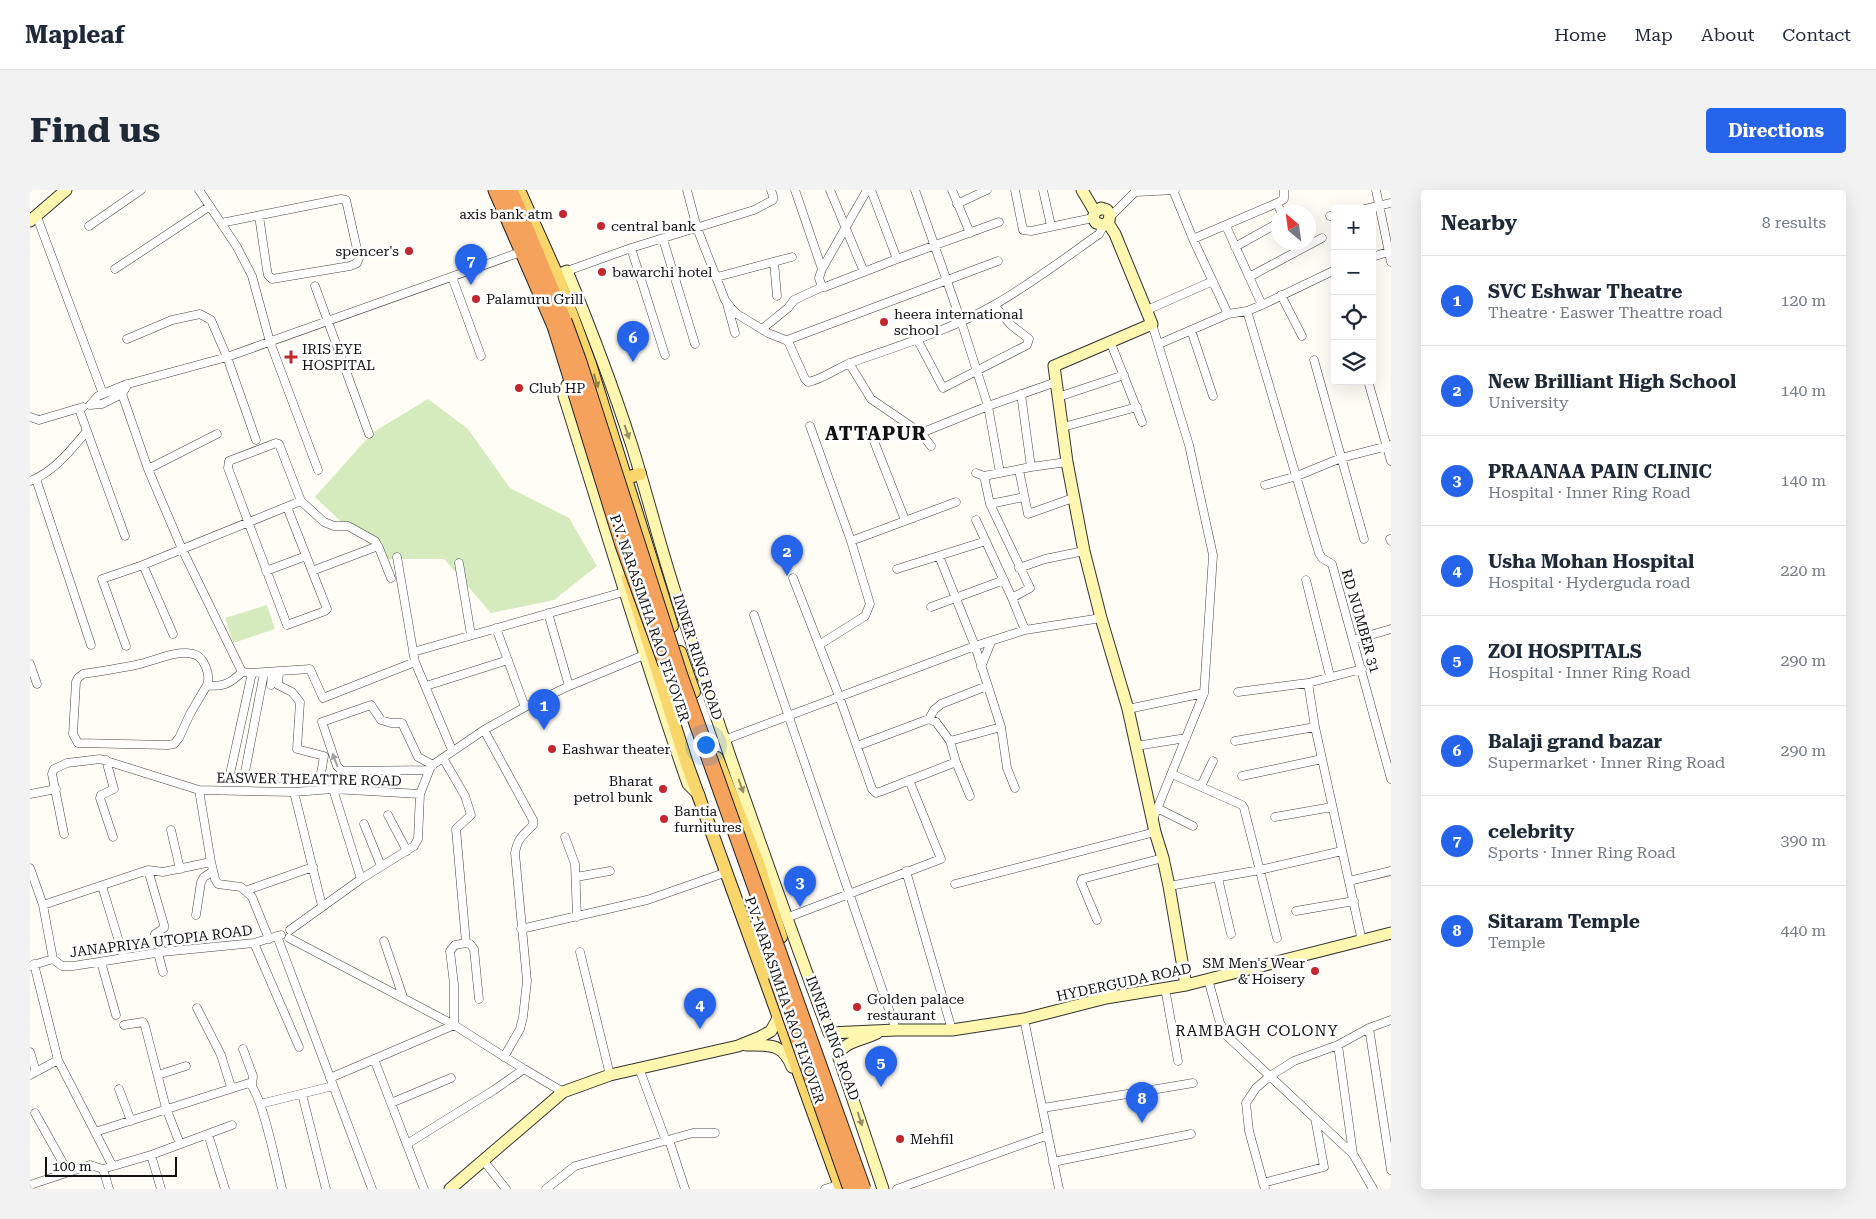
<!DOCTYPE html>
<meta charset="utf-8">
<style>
:root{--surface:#fff;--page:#f2f2f3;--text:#1f2937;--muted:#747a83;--line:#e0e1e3;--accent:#2563eb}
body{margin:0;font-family:"Roboto Serif",serif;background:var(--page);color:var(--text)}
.controls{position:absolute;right:15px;top:15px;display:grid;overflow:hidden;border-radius:5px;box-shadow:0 5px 20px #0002}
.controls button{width:45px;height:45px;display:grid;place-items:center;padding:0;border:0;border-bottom:1px solid var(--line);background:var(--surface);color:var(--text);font:25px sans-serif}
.compass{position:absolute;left:1241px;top:15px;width:45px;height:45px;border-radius:50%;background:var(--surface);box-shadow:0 5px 20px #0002;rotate:331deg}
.scale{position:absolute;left:15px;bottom:12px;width:132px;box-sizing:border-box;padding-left:5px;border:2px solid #111;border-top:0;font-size:14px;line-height:18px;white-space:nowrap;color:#111;-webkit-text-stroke:4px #fff;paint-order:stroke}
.you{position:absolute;left:675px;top:554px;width:18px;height:18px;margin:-12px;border:4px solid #fff;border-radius:50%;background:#1a73e8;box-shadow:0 0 0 8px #1a73e833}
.badge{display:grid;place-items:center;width:32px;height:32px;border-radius:50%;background:var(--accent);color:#fff;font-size:16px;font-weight:700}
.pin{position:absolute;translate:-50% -41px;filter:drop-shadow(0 1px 2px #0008)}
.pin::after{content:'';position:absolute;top:26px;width:18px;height:15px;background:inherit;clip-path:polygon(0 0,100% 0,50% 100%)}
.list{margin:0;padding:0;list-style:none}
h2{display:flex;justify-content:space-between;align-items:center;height:65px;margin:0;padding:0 20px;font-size:21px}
h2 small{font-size:16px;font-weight:400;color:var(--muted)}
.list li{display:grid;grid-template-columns:32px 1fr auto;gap:15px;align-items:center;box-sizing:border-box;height:90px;padding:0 20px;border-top:1px solid var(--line)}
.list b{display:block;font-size:19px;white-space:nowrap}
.list p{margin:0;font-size:16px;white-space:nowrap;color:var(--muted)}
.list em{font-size:16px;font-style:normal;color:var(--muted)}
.icon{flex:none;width:28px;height:28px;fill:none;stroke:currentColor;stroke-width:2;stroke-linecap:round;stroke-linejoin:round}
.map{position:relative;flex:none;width:1361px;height:999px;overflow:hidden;border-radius:5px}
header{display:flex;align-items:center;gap:30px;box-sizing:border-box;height:70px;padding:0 25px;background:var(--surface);border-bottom:1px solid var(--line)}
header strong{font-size:24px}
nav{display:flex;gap:28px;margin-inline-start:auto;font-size:18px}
.intro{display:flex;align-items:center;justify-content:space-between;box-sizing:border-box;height:120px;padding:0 30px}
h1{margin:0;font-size:35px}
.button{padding:12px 22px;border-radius:5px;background:var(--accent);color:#fff;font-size:18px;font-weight:700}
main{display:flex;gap:30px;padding:0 30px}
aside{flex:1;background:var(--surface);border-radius:5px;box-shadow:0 5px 20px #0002}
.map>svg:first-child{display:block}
</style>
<header>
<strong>Mapleaf</strong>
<nav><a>Home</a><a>Map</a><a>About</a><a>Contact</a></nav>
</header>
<div class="intro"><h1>Find us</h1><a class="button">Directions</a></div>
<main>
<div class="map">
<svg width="1361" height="999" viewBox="0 0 1361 999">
<rect width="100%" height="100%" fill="#fffdf5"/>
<!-- green -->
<path fill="#d5ebbd" d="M 398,209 L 438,239 L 480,298 L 539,328 L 567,376 L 524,410 L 461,423 L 414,369 L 359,369 L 317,337 L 285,307 L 342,243 Z
M 237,415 L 245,439 L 203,453 L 195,428 Z"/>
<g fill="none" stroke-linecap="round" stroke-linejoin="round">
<defs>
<path id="street" d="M 169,0 L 207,57 L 222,86 L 240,152 L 288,280
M 657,0 L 667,38 L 695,110 L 701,118 L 707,124 L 738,143 L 758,151 L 775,189 L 778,192 C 794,189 808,177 823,172 C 871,155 920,140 964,115 C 1001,94 1035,68 1069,44 L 1074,35
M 765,0 L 792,79
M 800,0 L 834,82
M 837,0 L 792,79 L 789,88 L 792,97 L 795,97 L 867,69 L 969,32
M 841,0 L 867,69
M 885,0 L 931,131 L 958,216 L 970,283
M 922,0 L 940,43
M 985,0 L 993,40 L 1001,41 L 1063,28
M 1013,0 L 1021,36
M 1143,0 L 1163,49 L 1198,124
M 1346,0 L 1361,72
M 1106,2 L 1145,0
M 1247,13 L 1254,9 L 1254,0
M 927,14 L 957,0
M 1335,19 L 1361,13
M 1300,26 L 1305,25
M 7,27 L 73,204
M 1080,27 L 1107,0
M 191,33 L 311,9 L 316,10 L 329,68 L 327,73 L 320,76 L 242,89 L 238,85 L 237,80 L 229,26
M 59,36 L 111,0
M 1196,36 L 1232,115
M 633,49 L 665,154
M 1163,49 L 1247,13 L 1251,22
M 1205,57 L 1248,33
M 601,58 L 635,165
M 1342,67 L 1361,61
M 744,72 L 747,106
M 85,79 L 180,16
M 537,81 L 601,58 L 724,20 L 743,10 L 743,6 L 741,0
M 422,87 L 451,166
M 687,87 L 762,67
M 1219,87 L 1292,48
M 285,96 L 339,244
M 1251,105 L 1272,146
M 697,114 L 705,143
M 1117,120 L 1183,91
M 1217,121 L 1289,363 L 1292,368 L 1302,374 L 1361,589
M 1122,134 L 1159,255 L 1183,365 L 1174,503 L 1123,629
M 732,139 L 758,118 L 764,110 L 792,97
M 1161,140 L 1183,206
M 97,149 L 142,130 L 170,124 L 181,130 L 197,167 L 226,250
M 887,149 L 913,198 L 997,155 L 999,149 L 981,135 L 964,115
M 758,151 L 760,149 L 968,71
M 1080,151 L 1112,232
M 1129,154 L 1198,124 L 1217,121 L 1232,115 L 1305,80
M 1284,170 L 1334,349
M 819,173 L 841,209 L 891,243 L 901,256
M 1338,191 L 1361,271
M 92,204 L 72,214 L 60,215 L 68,206 L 97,194
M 991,204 L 1001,277
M 1028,207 L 1094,185
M 49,219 L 95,346
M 0,227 L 9,230 L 53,217
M 780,236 L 821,351 L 840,414 L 835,426 L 789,455
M 1033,237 L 1107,217
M 840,241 L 875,330
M 891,243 L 958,216 L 1026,192
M 118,279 L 187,244
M 989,280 L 998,324 L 1043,308
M 946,283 L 954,286 L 1001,277 L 1037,272
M 954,286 L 960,314 L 1000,398 L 982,408 L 995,440
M 6,289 L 61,455
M 0,291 C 24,282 41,260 57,241
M 1235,295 L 1267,286 L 1311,268 L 1361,255
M 960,314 L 994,307
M 257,317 L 297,419 L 295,421 L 257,435 L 198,278 L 199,271 L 246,253 L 249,254 L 271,311 L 294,332 L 304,336 L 318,336 L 345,351 L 349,358 L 361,388
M 946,330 L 982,408
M 1360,349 L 1361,351
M 821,351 L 926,312
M 909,366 L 945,456 L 971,537 L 977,578 L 985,598
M 367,367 L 385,472 L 422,560
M 429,373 L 441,445
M 113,375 L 143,444
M 989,378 L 1015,369 L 1054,361
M 867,379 L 956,351
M 236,381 L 276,366
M 282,381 L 348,356
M 763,388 L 809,506 L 842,599 L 846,603 L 852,601 L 926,572
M 1276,390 L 1300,486
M 901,417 L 974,390
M 518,423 L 539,496
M 724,425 L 866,840
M 466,438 L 495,517
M 1323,450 L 1361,439
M 96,456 L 72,389 L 113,375 L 271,311
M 383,462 L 597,401
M 385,472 L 293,508 L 280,479 L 222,483 L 212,482 L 152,359 L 118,279 L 92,204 L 98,194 L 197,167 L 488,63
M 0,474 L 7,494
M 951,477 L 961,452
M 234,483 L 214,587 L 290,589 L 294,566 L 267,559 L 270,512 L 262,502 L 248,495 L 249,482
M 1278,493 L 1285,537 L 1332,751
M 177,495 L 160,524 L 149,548 L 144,554 L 138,555 L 48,553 L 43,544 L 46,492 L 48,488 L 53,484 C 72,481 92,478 110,474 C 127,470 146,460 163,464 C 174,466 181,485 177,495 C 192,498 201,493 212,482
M 241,495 L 242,482
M 396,496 L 478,470
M 1208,502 L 1278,493 L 1332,479
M 1098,519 L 1174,503
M 899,529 L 904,520 L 911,514 L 957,496
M 454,540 L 503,630 L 503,635 C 493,646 488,647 485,663 L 497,791 L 493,827 L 490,839 L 474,867
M 694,550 L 945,456 L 995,440 L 1071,428
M 920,551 L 926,572 L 940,606
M 1205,551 L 1285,537
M 827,556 L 899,529 L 906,532 L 920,551 L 971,537
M 1106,556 L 1156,548
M 76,570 L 84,599 L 71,605 L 70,608 L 83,647
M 399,580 L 312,581 L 307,576 L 292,532 L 341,515 L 351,530 L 361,533 L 372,533 L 388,567 L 403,575
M 200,584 L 222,483
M 1142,584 L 1212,615 L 1214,618 L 1247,748
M 1212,586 L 1292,569
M 1171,596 L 1183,571
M 303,599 L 331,689
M 264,602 L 292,716
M 0,604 L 26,599
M 1127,618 L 1163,636
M 358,625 L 377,661
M 1245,627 L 1302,617
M 334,634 L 351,676
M 141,640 L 150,679
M 34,644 L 22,584 L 24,579 L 37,573 L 70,569 L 169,600 L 264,602 L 303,599 L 390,604 L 401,576 L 454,540 L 495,517 L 539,496 L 619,463
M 535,647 L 545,674 L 547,727
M 181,672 L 185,689 L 188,694 L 211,697 L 222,707 L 239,749
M 0,678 L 13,715 L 23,769
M 118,680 L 134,735 L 134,738 L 125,744 L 132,762
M 876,681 L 922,840
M 546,687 L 580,681
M 1188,688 L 1201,744
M 1319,691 L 1361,681
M 925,694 L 1125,642
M 72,696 L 94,768
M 1139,696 L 1230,680 L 1312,661
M 215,701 L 283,677
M 13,715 L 118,680 L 133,682 L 181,672 L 169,600
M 1266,721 L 1324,711
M 166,725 L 171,692 L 174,687 L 183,681
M 756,728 L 911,669 L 879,590
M 1067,730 L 1051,692 L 1052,689 L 1133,668
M 491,739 L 617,710 L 697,682
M 260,740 L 331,689 L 384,656 L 388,649 L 390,604
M 247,746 L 342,999
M 259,748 L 424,835 L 494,879 L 533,902
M 354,751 L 373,807
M 224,753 L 269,857
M 436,753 L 440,754 L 444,759 L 449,809
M 550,762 L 580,885
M 128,763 L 133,782
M 71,772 L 86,825
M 4,774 L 28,870 L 82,975
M 0,776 L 23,769 L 32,776 L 43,776 L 132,762 L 224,753 L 251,745
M 1178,789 L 1190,833 L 1197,846 L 1323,964 L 1343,999
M 1135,798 L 1148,871
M 167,818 L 191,865 L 201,897
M 994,829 L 1029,999
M 94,835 L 113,832 L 115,836 L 136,918 L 150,954
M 1339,838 L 1361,980
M 1308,855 L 1323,964
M 213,859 L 223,886 L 222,895
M 0,862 L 6,882
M 344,869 L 394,999
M 609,878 L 636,951
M 0,885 L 28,870
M 128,885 L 156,876
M 300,888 L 424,835 L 424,794 L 420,761 L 425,755 L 436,753 L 426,639 L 441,625 L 435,606 L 413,568
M 89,899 L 101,931
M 272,904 L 296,999
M 361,913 L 421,888
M 230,914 L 303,896
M 1013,918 L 1163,893
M 5,923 L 38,982
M 65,942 L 219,893 C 232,903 247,979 252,999
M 178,944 L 195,999
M 639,950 L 655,999
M 377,954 L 464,900 L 494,879
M 121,965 L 131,999
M 453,970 L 476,999
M 1023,972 L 1161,944
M 73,979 L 79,999
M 1233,993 L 1294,977 L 1285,928
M 0,995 L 60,975 L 73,979 L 121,965 L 202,935
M 516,999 L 545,976 L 663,943 L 685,943
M 795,999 L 804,996
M 867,999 L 1018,945
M 1235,999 L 1219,941 L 1216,913 L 1226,898 L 1240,886 L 1264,871 L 1308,855 L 1339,838 L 1361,830"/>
<path id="secondary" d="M 1052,0 L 1065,22 L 1063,28 L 1066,33 L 1074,35 L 1079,31 L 1080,24 L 1077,20 L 1071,18 L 1065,22
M 0,31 L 36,0
M 1078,33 L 1085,44 L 1122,134 L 1024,176 L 1037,272 L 1054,361 L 1071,428 L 1098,519 L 1125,642 L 1133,668 L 1139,696 L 1156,795
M 527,85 L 537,81 C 561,139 583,197 602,256 C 618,307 631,360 648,411 C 695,556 746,700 799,843 L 866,840 L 922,840 L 994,829 L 1076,808 L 1156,795 L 1361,743
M 537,195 L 534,206 C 575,336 613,466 658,594 L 669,605
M 847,843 C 834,850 814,851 808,865 L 853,999
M 716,855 C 739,855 753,853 762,877
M 420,999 L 533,902 L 580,885 L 708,856 L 730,847 L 741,841 L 747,830 L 748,823"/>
<path id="primary" d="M 489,0 L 527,85 L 560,174 L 642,436
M 596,288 L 610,284
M 598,388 L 657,574 L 811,999
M 650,462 L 664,502
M 687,568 L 728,673 L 751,747"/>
<path id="highway" d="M 466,0 L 525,136
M 480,0 L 534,131"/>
</defs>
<!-- street casing -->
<use href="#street" stroke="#444" stroke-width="9"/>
<!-- secondary casing -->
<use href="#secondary" stroke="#333" stroke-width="13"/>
<!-- primary casing -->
<use href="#primary" stroke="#222" stroke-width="14"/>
<!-- highway casing -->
<use href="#highway" stroke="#222" stroke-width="17"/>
<!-- street -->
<use href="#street" stroke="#fff" stroke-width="8"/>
<!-- secondary -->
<use href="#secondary" stroke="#fff6b0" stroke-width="11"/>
<!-- primary -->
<use href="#primary" stroke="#f9d66b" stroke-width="12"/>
<!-- highway -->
<use href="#highway" stroke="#f5a25d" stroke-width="15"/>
<defs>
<path id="highway-bridge" d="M 534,131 L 549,172 L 649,483 L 833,999
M 525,136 L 593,355 L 636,474
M 746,786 L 821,999"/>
</defs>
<!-- highway-bridge casing -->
<use href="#highway-bridge" stroke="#222" stroke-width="17" stroke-linecap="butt"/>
<!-- highway-bridge -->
<use href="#highway-bridge" stroke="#f5a25d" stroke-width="15"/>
</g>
<!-- one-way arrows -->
<defs><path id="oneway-solid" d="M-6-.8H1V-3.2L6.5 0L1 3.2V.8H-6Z" transform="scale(1.25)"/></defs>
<use fill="#917d42" href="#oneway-solid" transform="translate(566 191) rotate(73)"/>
<g fill="#948f68">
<use href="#oneway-solid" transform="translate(597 242) rotate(71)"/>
<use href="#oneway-solid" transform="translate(711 596) rotate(70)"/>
<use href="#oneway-solid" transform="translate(830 929) rotate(72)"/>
</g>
<use fill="#a0a0a0" href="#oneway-solid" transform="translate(305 570) rotate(-111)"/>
<!-- markers -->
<g fill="#c4262e" stroke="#fff" stroke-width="2">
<circle cx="533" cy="24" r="5"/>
<circle cx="571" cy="36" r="5"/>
<circle cx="379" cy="61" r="5"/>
<circle cx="572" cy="82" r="5"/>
<circle cx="446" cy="109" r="5"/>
<circle cx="854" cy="132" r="5"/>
<path d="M258.5 159.5h5v5h5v5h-5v5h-5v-5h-5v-5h5z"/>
<circle cx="489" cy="198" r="5"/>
<circle cx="522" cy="559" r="5"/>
<circle cx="633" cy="599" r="5"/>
<circle cx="634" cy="629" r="5"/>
<circle cx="1285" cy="781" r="5"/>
<circle cx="827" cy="817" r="5"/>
<circle cx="870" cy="949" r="5"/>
</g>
<g text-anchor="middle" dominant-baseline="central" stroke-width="5" stroke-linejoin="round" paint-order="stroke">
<!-- poi labels -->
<g font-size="14" fill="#111" stroke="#fff" text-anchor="start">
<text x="523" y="24" text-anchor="end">axis bank atm</text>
<text x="581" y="36">central bank</text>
<text x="369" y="61" text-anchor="end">spencer's</text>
<text x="582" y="82">bawarchi hotel</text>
<text x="456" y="109">Palamuru Grill</text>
<text x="864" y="124">heera international<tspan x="864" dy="16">school</tspan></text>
<text x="272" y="159">IRIS EYE<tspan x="272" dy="16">HOSPITAL</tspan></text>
<text x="499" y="198">Club HP</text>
<text x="532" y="559">Eashwar theater</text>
<text x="623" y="591" text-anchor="end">Bharat<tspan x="623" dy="16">petrol bunk</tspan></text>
<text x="644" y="621">Bantia<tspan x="644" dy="16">furnitures</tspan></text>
<text x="1275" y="773" text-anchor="end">SM Men's Wear<tspan x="1275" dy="16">&amp; Hoisery</tspan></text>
<text x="837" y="809">Golden palace<tspan x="837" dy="16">restaurant</tspan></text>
<text x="880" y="949">Mehfil</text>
</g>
<!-- street labels -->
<g font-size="14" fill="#111" stroke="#fff">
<text transform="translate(620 428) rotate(71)">P.V. NARASIMHA RAO FLYOVER</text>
<text transform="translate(1331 431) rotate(74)">RD NUMBER 31</text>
<text transform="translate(668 467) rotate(72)">INNER RING ROAD</text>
<text transform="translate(279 589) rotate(1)">EASWER THEATTRE ROAD</text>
<text transform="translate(131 751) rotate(-7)">JANAPRIYA UTOPIA ROAD</text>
<text transform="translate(1094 792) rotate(-12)">HYDERGUDA ROAD</text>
<text transform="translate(755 810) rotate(71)">P.V. NARASIMHA RAO FLYOVER</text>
<text transform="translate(803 848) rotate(70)">INNER RING ROAD</text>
</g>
<!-- neighbourhood labels -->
<g font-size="15" letter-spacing="1" fill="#111" stroke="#fff">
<text x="1227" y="841">RAMBAGH COLONY</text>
</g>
<!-- district labels -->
<g font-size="19" font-weight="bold" letter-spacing="1" fill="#111" stroke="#fff">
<text x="846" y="243">ATTAPUR</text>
</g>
</g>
</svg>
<div class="controls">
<button>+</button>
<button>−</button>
<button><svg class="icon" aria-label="locate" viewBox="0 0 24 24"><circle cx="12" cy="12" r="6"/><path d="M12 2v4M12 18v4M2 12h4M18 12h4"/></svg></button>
<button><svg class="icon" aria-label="layers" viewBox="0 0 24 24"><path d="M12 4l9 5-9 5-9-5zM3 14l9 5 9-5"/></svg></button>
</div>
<svg class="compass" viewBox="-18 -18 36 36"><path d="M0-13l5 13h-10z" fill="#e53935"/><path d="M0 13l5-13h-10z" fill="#747a83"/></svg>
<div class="scale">100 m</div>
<div class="you"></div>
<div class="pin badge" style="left:514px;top:540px">1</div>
<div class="pin badge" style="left:757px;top:386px">2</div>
<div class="pin badge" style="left:770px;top:717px">3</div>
<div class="pin badge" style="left:670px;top:839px">4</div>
<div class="pin badge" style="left:851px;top:897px">5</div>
<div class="pin badge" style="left:603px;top:172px">6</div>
<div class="pin badge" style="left:441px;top:95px">7</div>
<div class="pin badge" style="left:1112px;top:933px">8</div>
</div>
<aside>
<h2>Nearby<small>8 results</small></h2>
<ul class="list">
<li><span class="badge">1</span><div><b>SVC Eshwar Theatre</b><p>Theatre · Easwer Theattre road</p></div><em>120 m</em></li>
<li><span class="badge">2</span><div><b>New Brilliant High School</b><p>University</p></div><em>140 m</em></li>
<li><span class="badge">3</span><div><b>PRAANAA PAIN CLINIC</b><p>Hospital · Inner Ring Road</p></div><em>140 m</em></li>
<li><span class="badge">4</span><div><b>Usha Mohan Hospital</b><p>Hospital · Hyderguda road</p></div><em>220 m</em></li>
<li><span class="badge">5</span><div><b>ZOI HOSPITALS</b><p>Hospital · Inner Ring Road</p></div><em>290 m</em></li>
<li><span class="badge">6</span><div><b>Balaji grand bazar</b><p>Supermarket · Inner Ring Road</p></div><em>290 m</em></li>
<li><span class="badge">7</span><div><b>celebrity</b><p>Sports · Inner Ring Road</p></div><em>390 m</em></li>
<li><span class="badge">8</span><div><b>Sitaram Temple</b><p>Temple</p></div><em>440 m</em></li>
</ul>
</aside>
</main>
